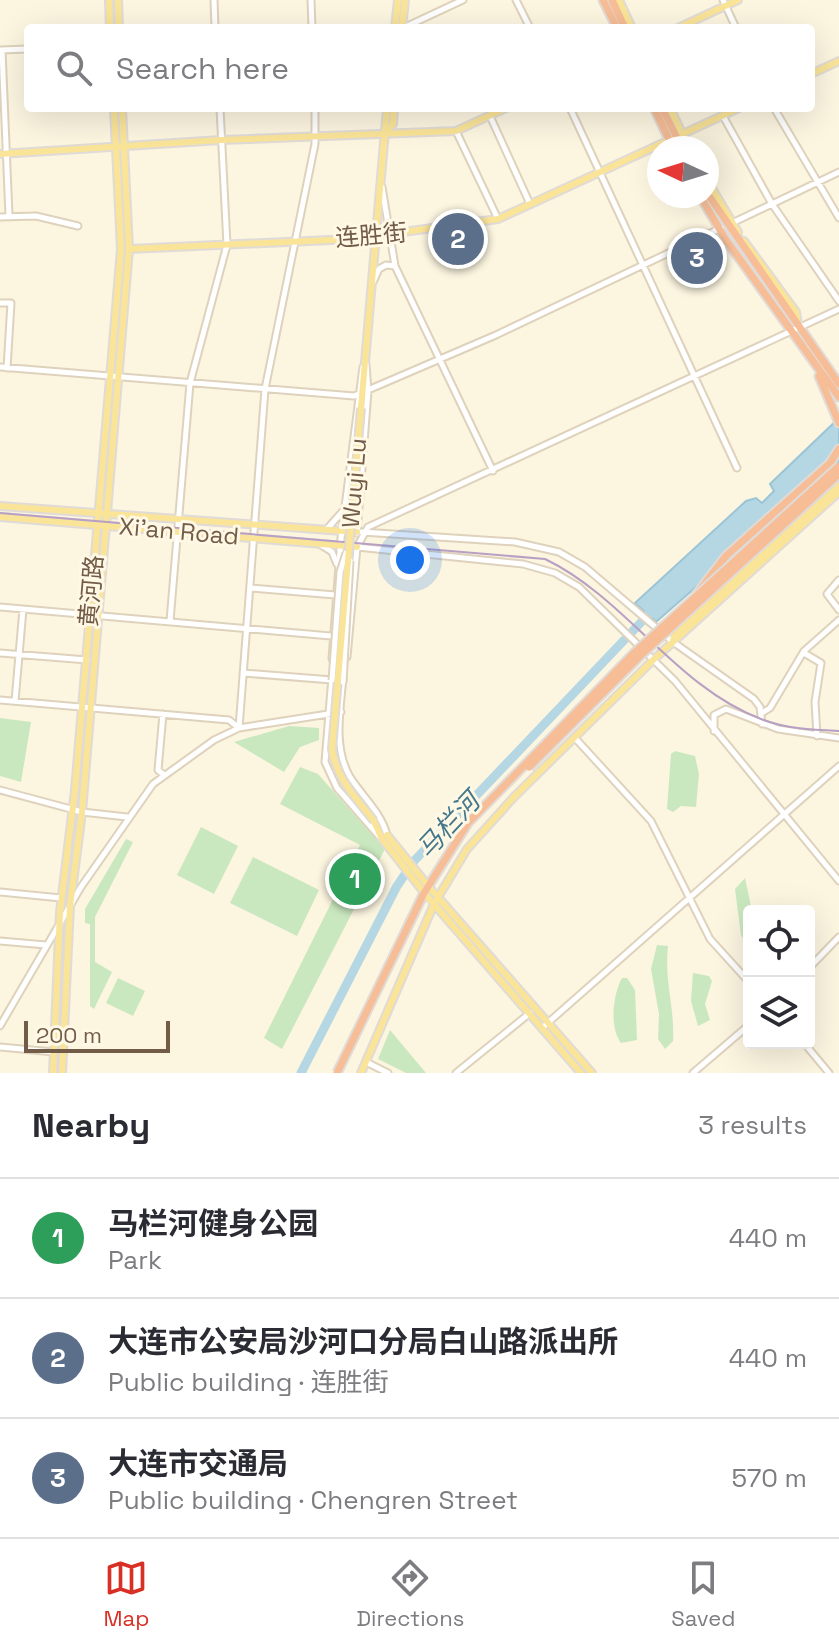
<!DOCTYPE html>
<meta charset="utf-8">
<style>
:root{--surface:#fff;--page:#f2f2f3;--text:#2b2b33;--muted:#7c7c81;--line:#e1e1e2;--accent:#d93025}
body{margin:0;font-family:"Space Grotesk","Noto Sans SC",sans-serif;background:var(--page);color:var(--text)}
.controls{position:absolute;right:24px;bottom:24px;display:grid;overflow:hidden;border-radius:8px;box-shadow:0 8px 32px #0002}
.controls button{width:72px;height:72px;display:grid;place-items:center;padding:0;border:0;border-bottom:2px solid var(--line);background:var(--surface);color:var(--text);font:40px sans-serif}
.compass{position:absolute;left:647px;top:136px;width:72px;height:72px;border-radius:50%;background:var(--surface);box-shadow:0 8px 32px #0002;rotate:274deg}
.scale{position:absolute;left:24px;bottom:20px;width:146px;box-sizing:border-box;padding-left:8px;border:4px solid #725c48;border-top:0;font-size:22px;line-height:28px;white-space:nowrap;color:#725c48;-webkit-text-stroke:6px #fff8e5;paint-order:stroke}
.you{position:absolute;left:410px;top:560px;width:28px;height:28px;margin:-20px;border:6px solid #fff;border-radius:50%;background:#1a73e8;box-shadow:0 0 0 12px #1a73e833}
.badge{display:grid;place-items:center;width:52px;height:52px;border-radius:50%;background:var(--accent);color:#fff;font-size:26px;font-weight:700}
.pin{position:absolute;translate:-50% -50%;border:4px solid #fff;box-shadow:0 2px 8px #0006}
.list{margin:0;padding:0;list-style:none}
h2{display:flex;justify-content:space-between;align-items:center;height:104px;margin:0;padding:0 32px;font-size:34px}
h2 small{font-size:26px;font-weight:400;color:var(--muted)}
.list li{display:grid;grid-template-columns:52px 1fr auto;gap:24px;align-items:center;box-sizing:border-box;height:120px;padding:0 32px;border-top:2px solid var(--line)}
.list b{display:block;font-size:30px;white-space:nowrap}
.list p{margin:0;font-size:26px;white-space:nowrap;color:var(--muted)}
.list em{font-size:26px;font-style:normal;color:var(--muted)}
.icon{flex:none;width:44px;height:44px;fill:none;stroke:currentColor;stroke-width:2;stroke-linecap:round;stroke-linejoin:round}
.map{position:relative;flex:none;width:839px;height:1073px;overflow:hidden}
.search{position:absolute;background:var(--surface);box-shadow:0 8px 32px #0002;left:24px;right:24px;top:24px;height:88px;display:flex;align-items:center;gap:20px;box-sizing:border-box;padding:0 28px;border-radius:8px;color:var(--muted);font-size:30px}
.sheet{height:464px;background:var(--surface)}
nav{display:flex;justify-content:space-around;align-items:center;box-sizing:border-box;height:112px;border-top:2px solid var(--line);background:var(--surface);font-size:22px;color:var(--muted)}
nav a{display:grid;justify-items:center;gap:4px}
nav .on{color:var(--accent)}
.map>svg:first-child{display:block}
</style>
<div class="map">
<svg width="839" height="1073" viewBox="0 0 839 1073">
<rect width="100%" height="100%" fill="#fcf5e0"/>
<!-- green -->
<path fill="#cae8bf" d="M 0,718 L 31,722 L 21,782 L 0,776 Z
M 289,726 L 319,728 L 319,740 L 300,747 L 284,772 L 234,742 Z
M 675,751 L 695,756 L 699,774 L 696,807 L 681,806 L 673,812 L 667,809 L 671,754 Z
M 300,767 L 318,774 L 385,849 L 282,1049 L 264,1038 L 360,845 L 280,804 Z
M 201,827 L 238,846 L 214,894 L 177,875 Z
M 126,839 L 133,842 L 95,917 L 95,962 L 112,972 L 94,1009 L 90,1006 L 90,924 L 85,923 L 85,909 Z
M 253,857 L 319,890 L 297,936 L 230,903 Z
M 745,878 L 752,911 L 749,911 L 748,949 L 741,935 L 735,889 Z
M 657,945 L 668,946 C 664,979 675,1009 673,1041 L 665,1049 L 658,1039 L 659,1014 L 651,969 Z
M 693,973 L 709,976 L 712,981 L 705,1004 L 710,1020 L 698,1026 L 691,1001 Z
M 118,978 L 145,991 L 133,1016 L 106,1003 Z
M 622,978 L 627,978 L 635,990 L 637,1040 L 621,1043 C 609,1027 613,994 622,978 Z
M 390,1030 L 426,1073 L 406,1073 L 378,1059 Z"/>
<!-- water -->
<path fill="#b5d7e4" stroke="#9bc5d6" stroke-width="2" d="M 839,418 L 839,462 L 656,622 L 635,603 L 746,501 L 756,498 L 762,503 L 774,491 L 770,484 Z"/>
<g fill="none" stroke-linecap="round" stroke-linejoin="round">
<!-- river -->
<path stroke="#b5d7e4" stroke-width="9" d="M 301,1073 L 397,886 L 414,861 L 648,615"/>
<defs>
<path id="minor" d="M 214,0 L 215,28
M 311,0 L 312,28
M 516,0 L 530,28
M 723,0 L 736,28
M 403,28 L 463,0
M 1,50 L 28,49
M 2,50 L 9,216
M 570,108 L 737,468
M 774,108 L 839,218
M 490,116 L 530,204
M 723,116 L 772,204 L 839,301
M 456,131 L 498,219
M 382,187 L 395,266 L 493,471
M 0,217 L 36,216 L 78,226
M 730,224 L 839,172
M 373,282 L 379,269 L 386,265 L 395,266
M 0,303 L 11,303 L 7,368
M 0,367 L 354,396 L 496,335 L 721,228
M 326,530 L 343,511
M 362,532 L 515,542 L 559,552 L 585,567 L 673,642 L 754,699 L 760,707 L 762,724
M 357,533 L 368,391 L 366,364
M 321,545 L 332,552 L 337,564
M 357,547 L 523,564 L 555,573 L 579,587 L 675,681 L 839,881
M 357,547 L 368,527 L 839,309
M 839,580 L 827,594 L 839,610
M 250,588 L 335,595
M 0,607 L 331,636
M 170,621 L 190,383 L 227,245 L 220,108
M 0,653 L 87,660
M 804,653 L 821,663 L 815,702 L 817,736
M 347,657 L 357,547
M 332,659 L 341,538 L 363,367
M 243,673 L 332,680
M 332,677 L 325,762 L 337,788 L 379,836
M 343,678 C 340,710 333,748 350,777 C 362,796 381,812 387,835
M 0,700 L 229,720 L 239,728
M 15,701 L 23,609
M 762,713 L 770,708 L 804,651 L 839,620
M 163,714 L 158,770 L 164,775
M 239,728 L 265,389 L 315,144 L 315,108
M 714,731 L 714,715 L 726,709 L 778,729 L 839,738
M 575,738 L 651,821 L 710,939 L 749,982
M 0,790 L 82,812 L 127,817
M 0,892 L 61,898
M 0,941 L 46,945
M 809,968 L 839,937
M 0,1026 L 81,887 L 153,784 L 214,740 L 239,728 L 341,712
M 542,1028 L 839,766
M 804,1043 L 829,1073
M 0,1047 L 54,1052
M 366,1062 L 388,1073
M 456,1073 L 530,1013
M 693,1073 L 749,1025"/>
<path id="major" d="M 109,0 L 110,28
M 118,0 L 119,28
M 619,0 L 632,28
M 395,28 L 398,0
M 402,28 L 405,0
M 678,28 L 738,0
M 811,74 L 839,61
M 670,108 L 689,148
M 386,133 L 393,124 L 394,108
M 0,154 L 221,140 L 456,131 L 506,108
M 707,180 L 738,232
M 744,241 L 796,312 L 798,325
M 129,249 L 352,239 L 498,219 L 739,108
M 361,408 L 387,108
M 0,506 L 357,532
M 0,517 L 357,547
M 673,642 L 674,635 L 839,486
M 374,821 L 382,839
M 436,895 L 592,1073
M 433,903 L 581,1073
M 53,1073 L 60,912 L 75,790 L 121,249 L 114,108
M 62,1073 L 70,906 L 82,812 L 129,249 L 122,108
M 361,1073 L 434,904 L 467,849 L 514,797 L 652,661 L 839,492"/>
<path id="highway" d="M 603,0 L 617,28
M 612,0 L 625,28
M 654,108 L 673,148
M 662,108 L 682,148
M 707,193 L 839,384
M 700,196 L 726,240 L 839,397
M 819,376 L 839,423
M 696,595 L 726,556 L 830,463 L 839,449"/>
</defs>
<!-- minor casing -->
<use href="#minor" stroke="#dfd2bc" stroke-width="9"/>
<!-- major casing -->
<use href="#major" stroke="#e0dbd7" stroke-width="10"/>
<!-- highway casing -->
<use href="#highway" stroke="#e0dbd7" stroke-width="11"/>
<!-- minor -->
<use href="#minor" stroke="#fff" stroke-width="5"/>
<!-- major -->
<use href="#major" stroke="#fae498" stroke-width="6"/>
<!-- highway -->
<use href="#highway" stroke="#f6bd96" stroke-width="7"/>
<!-- tram -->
<path stroke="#b89fc4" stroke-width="2" d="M 0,513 L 545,559 C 626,598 676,687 761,719 C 786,729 813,730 839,731"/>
<defs>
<path id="minor-bridge" d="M 332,680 L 340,572 L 346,553
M 343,682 L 350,561"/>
<path id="major-bridge" d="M 361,408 L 332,749 C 336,778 356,798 374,821
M 387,835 L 433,892
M 382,839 L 430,900"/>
<path id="highway-bridge" d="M 529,767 L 639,657 L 839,474
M 337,1073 L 424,893 L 468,823 L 635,652 L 839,466"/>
</defs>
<!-- minor-bridge casing -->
<use href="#minor-bridge" stroke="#dfd2bc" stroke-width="9" stroke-linecap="butt"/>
<!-- major-bridge casing -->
<use href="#major-bridge" stroke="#e0dbd7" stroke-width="10" stroke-linecap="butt"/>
<!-- highway-bridge casing -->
<use href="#highway-bridge" stroke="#e0dbd7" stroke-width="11" stroke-linecap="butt"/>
<!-- minor-bridge -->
<use href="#minor-bridge" stroke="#fff" stroke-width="5"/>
<!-- major-bridge -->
<use href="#major-bridge" stroke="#fae498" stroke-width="6"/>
<!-- highway-bridge -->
<use href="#highway-bridge" stroke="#f6bd96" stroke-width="7"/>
</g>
<g text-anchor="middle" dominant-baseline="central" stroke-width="6" stroke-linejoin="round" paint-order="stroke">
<!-- street labels -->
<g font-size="24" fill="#725c48" stroke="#fff8e5">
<text transform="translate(371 235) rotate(-5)">连胜街</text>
<text transform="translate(354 483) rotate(-85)">Wuyi Lu</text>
<text transform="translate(179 531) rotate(5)">Xi'an Road</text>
<text transform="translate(91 591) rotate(-85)">黄河路</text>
</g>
<!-- water labels -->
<g font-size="26" font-style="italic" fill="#44778c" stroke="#fff8e5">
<text transform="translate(448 825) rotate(-47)">马栏河</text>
</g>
</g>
</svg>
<div class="controls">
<button><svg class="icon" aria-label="locate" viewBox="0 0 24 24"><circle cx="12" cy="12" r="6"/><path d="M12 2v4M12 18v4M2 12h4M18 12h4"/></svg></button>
<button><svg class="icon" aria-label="layers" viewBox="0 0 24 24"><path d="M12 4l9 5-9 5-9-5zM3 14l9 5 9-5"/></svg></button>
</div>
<svg class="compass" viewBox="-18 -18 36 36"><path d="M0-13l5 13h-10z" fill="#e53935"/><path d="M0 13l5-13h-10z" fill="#7c7c81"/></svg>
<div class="scale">200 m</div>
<div class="you"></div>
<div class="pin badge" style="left:355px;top:879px;background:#2e9e5b">1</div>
<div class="pin badge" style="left:458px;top:239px;background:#5c6f8a">2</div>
<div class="pin badge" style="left:697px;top:258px;background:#5c6f8a">3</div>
<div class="search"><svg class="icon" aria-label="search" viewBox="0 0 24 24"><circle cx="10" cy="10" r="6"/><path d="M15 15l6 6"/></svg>Search here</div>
</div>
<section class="sheet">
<h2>Nearby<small>3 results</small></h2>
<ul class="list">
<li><span class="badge" style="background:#2e9e5b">1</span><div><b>马栏河健身公园</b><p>Park</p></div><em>440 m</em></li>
<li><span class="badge" style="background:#5c6f8a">2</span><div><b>大连市公安局沙河口分局白山路派出所</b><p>Public building · 连胜街</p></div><em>440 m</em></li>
<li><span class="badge" style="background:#5c6f8a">3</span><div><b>大连市交通局</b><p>Public building · Chengren Street</p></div><em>570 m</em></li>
</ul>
</section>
<nav>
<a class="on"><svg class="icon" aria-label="map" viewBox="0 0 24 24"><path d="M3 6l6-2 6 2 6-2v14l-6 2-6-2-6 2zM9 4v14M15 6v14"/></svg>Map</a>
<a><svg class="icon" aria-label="directions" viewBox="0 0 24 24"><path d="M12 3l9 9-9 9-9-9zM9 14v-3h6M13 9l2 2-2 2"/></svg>Directions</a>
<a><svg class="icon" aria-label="saved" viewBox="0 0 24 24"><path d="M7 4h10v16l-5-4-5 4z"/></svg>Saved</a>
</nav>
